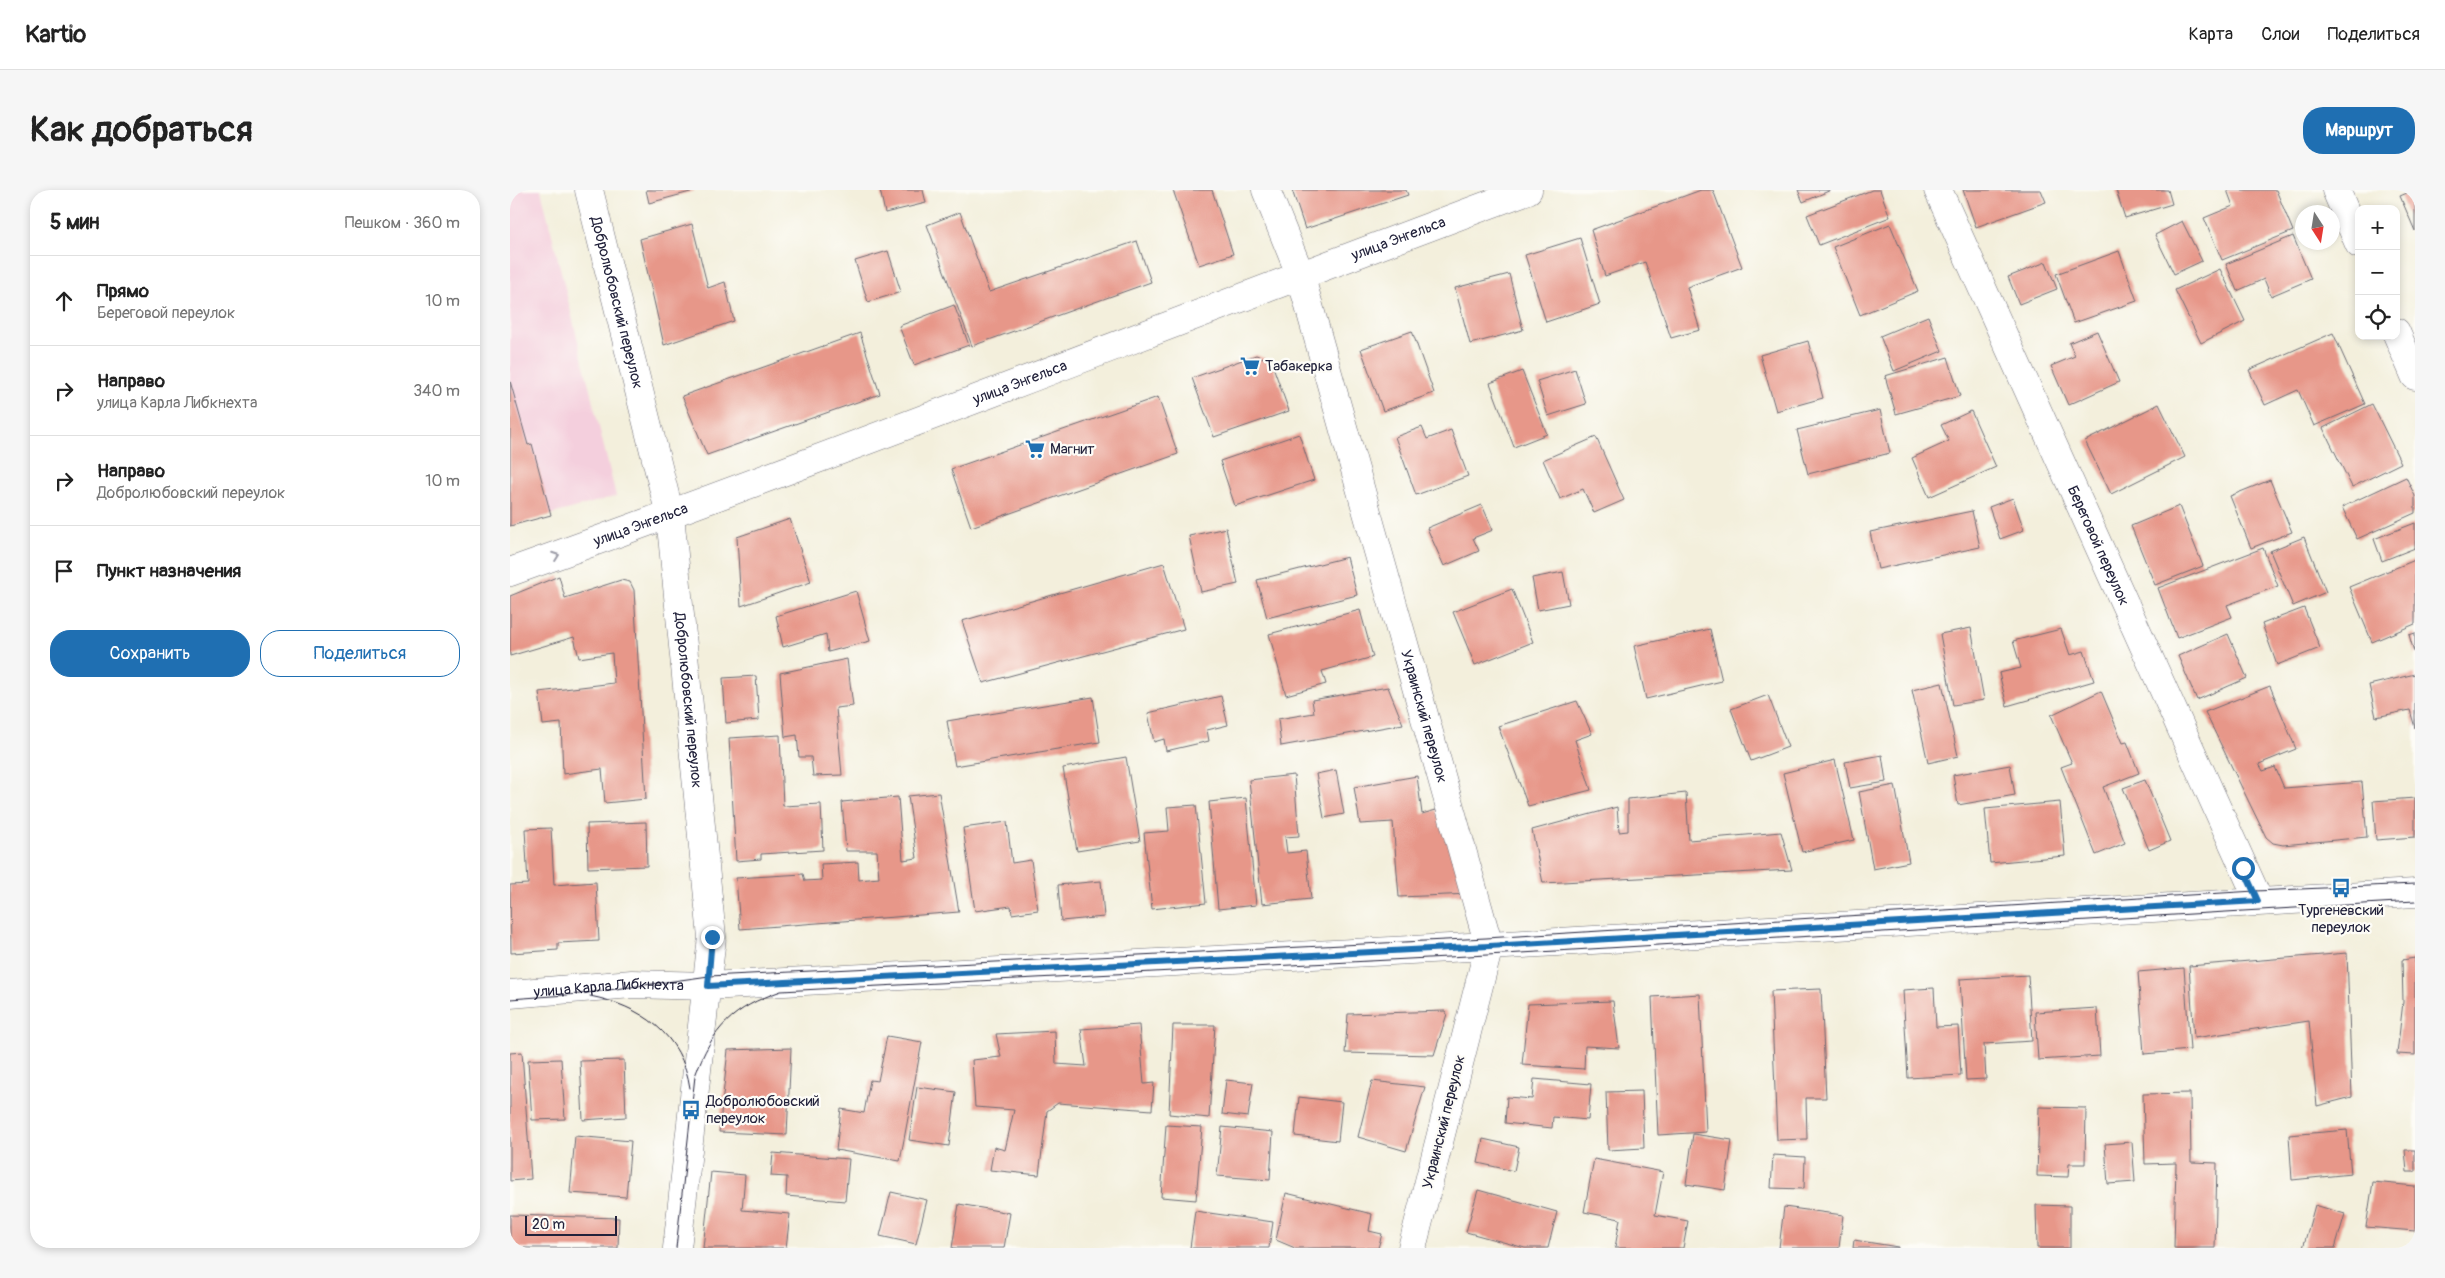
<!DOCTYPE html>
<html lang="ru">
<meta charset="utf-8">
<style>
:root{--surface:#fff;--page:#f6f6f6;--text:#222;--muted:#767676;--line:#e0e0e0;--accent:#1f6fb2}
body{margin:0;font-family:Pangolin,sans-serif;background:var(--page);color:var(--text)}
.controls{position:absolute;right:15px;top:15px;display:grid;overflow:hidden;border-radius:10px;box-shadow:0 2px 8px #0003}
.controls button{width:45px;height:45px;display:grid;place-items:center;padding:0;border:0;border-bottom:1px solid var(--line);background:var(--surface);color:var(--text);font:25px sans-serif}
.compass{position:absolute;left:1785px;top:15px;width:45px;height:45px;border-radius:50%;background:var(--surface);box-shadow:0 2px 8px #0003;rotate:168deg}
.scale{position:absolute;left:15px;bottom:12px;width:92px;box-sizing:border-box;padding-left:5px;border:2px solid #22223b;border-top:0;font-size:14px;line-height:18px;white-space:nowrap;color:#22223b;-webkit-text-stroke:4px #fdfcf7;paint-order:stroke}
.stop{position:absolute;width:15px;height:15px;margin:-11px;border:4px solid #1f6fb2;border-radius:50%;background:#fff}
.stop.end{background:#1f6fb2;border-color:#fff;box-shadow:0 1px 5px #0008}
.list{margin:0;padding:0;list-style:none}
h2{display:flex;justify-content:space-between;align-items:center;height:65px;margin:0;padding:0 20px;font-size:21px}
h2 small{font-size:16px;font-weight:400;color:var(--muted)}
.list li{display:grid;grid-template-columns:32px 1fr auto;gap:15px;align-items:center;box-sizing:border-box;height:90px;padding:0 20px;border-top:1px solid var(--line)}
.list b{display:block;font-size:19px;white-space:nowrap}
.list p{margin:0;font-size:16px;white-space:nowrap;color:var(--muted)}
.list em{font-size:16px;font-style:normal;color:var(--muted)}
.actions{display:flex;gap:10px;padding:15px 20px}
.actions a{flex:1;padding:11px 0;border:1px solid var(--accent);border-radius:20px;text-align:center;font-size:18px;color:var(--accent)}
.actions .main{background:var(--accent);color:#fff}
.icon{flex:none;width:28px;height:28px;fill:none;stroke:currentColor;stroke-width:2;stroke-linecap:round;stroke-linejoin:round}
.map{position:relative;flex:none;width:1905px;height:1058px;overflow:hidden;border-radius:20px}
header{display:flex;align-items:center;gap:30px;box-sizing:border-box;height:70px;padding:0 25px;background:var(--surface);border-bottom:1px solid var(--line)}
header strong{font-size:24px}
nav{display:flex;gap:28px;margin-inline-start:auto;font-size:18px}
.intro{display:flex;align-items:center;justify-content:space-between;box-sizing:border-box;height:120px;padding:0 30px}
h1{margin:0;font-size:35px}
.button{padding:12px 22px;border-radius:20px;background:var(--accent);color:#fff;font-size:18px;font-weight:700}
main{display:flex;gap:30px;padding:0 30px}
aside{flex:1;background:var(--surface);border-radius:20px;box-shadow:0 2px 8px #0003}
.map>svg:first-child{display:block}
</style>
<header>
<strong>Kartio</strong>
<nav><a>Карта</a><a>Слои</a><a>Поделиться</a></nav>
</header>
<div class="intro"><h1>Как добраться</h1><a class="button">Маршрут</a></div>
<main>
<aside>
<h2>5 мин<small>Пешком · 360 m</small></h2>
<ul class="list">
<li><svg class="icon" aria-label="ahead" viewBox="0 0 24 24"><path d="M12 20V5M6 11l6-6 6 6"/></svg><div><b>Прямо</b><p>Береговой переулок</p></div><em>10 m</em></li>
<li><svg class="icon" aria-label="right" viewBox="0 0 24 24"><path d="M7 20v-9h11M14 6l5 5-5 5"/></svg><div><b>Направо</b><p>улица Карла Либкнехта</p></div><em>340 m</em></li>
<li><svg class="icon" aria-label="right" viewBox="0 0 24 24"><path d="M7 20v-9h11M14 6l5 5-5 5"/></svg><div><b>Направо</b><p>Добролюбовский переулок</p></div><em>10 m</em></li>
<li><svg class="icon" aria-label="arrive" viewBox="0 0 24 24"><path d="M6 21V4h12l-3 4 3 4H6"/></svg><div><b>Пункт назначения</b></div></li>
</ul>
<div class="actions"><a class="main">Сохранить</a><a>Поделиться</a></div>
</aside>
<div class="map">
<svg width="1905" height="1058" viewBox="0 0 1905 1058">
<rect width="100%" height="100%" fill="#fdfcf7"/>
<filter id="ink" filterUnits="userSpaceOnUse"><feTurbulence type="fractalNoise" baseFrequency=".02" numOctaves="2"/><feDisplacementMap in="SourceGraphic" scale="10" xChannelSelector="R" yChannelSelector="G"/><feConvolveMatrix kernelMatrix="1 2 1 2 8 2 1 2 1" color-interpolation-filters="sRGB"/></filter>
<filter id="wash" filterUnits="userSpaceOnUse"><feTurbulence type="fractalNoise" baseFrequency=".0096" numOctaves="4" result="noise"/><feDisplacementMap in="SourceGraphic" scale="20" xChannelSelector="R" yChannelSelector="G"/><feGaussianBlur stdDeviation="1.12" result="paint"/><feColorMatrix in="noise" values="0 0 0 0 0 0 0 0 0 0 0 0 0 0 0 0 0 1.4 0 .05"/><feComposite in="paint" operator="in"/></filter>
<g filter="url(#wash)">
<rect width="100%" height="100%" fill="#f3efdc"/>
<!-- built -->
<path fill="#f4cfdd" d="M 0,0 L 31,0 L 106,306 L 0,336 Z"/>
<g id="blocks">
<!-- building -->
<path fill="#e79789" d="M 136,0 L 184,0 L 184,1 L 139,13 Z
M 370,0 L 413,0 L 416,13 L 375,23 Z
M 663,0 L 702,0 L 723,64 L 689,75 Z
M 782,0 L 896,0 L 898,5 L 795,39 Z
M 1191,0 L 1203,0 L 1232,77 L 1177,97 L 1190,140 L 1161,148 L 1135,72 L 1095,86 L 1081,40 Z
M 1288,0 L 1321,0 L 1293,12 Z
M 1362,0 L 1370,0 L 1380,27 L 1309,55 L 1297,25 Z
M 1453,0 L 1531,0 L 1536,12 L 1466,37 Z
M 1606,0 L 1658,0 L 1662,14 L 1615,28 Z
M 1717,0 L 1766,0 L 1783,41 L 1712,70 L 1694,28 L 1723,16 Z
M 1904,0 L 1905,0 L 1905,41 L 1890,6 Z
M 450,22 L 479,102 L 627,51 L 641,92 L 462,156 L 417,35 Z
M 1672,31 L 1692,71 L 1664,84 L 1645,45 Z
M 182,34 L 198,98 L 215,92 L 224,131 L 154,155 L 130,49 Z
M 1380,34 L 1408,101 L 1350,125 L 1323,57 Z
M 1783,46 L 1801,89 L 1761,106 L 1754,89 L 1727,101 L 1716,74 Z
M 1070,48 L 1090,114 L 1036,132 L 1015,65 Z
M 378,61 L 391,102 L 358,112 L 345,71 Z
M 1609,61 L 1627,111 L 1564,133 L 1546,84 Z
M 1536,72 L 1547,99 L 1509,114 L 1498,87 Z
M 1710,79 L 1735,131 L 1691,153 L 1665,100 Z
M 999,84 L 1013,140 L 960,154 L 945,98 Z
M 444,115 L 459,155 L 404,175 L 389,136 Z
M 1418,126 L 1432,161 L 1384,181 L 1370,146 Z
M 902,141 L 924,203 L 873,221 L 851,159 Z
M 1587,141 L 1609,192 L 1558,215 L 1541,176 L 1565,166 L 1559,153 Z
M 350,143 L 370,204 L 197,265 L 172,206 Z
M 1823,143 L 1855,214 L 1804,236 L 1788,200 L 1755,215 L 1739,180 Z
M 1298,151 L 1313,208 L 1266,221 L 1250,165 Z
M 746,165 L 761,171 L 779,221 L 704,247 L 682,188 Z
M 1438,167 L 1450,206 L 1386,224 L 1375,186 Z
M 1065,179 L 1076,214 L 1038,226 L 1027,191 Z
M 1012,181 L 1037,244 L 1004,257 L 980,193 Z
M 0,191 L 18,255 L 22,254 L 41,325 L 0,336 Z
M 648,207 L 668,264 L 461,337 L 441,279 Z
M 1649,214 L 1675,267 L 1601,304 L 1575,251 Z
M 1862,214 L 1891,273 L 1842,297 L 1813,238 Z
M 1370,220 L 1380,263 L 1298,284 L 1287,240 Z
M 1461,221 L 1486,277 L 1419,307 L 1402,268 L 1439,251 L 1431,235 Z
M 912,237 L 917,249 L 941,240 L 958,286 L 906,305 L 885,247 Z
M 789,244 L 804,290 L 725,316 L 710,271 Z
M 1086,247 L 1114,310 L 1084,323 L 1073,299 L 1050,309 L 1033,270 Z
M 1896,287 L 1905,306 L 1905,323 L 1847,349 L 1832,317 Z
M 1760,290 L 1782,342 L 1741,358 L 1720,306 Z
M 1503,308 L 1514,340 L 1490,349 L 1479,317 Z
M 972,315 L 983,340 L 963,348 L 969,361 L 934,376 L 917,338 Z
M 1669,316 L 1693,376 L 1645,395 L 1621,336 Z
M 1462,321 L 1470,357 L 1368,379 L 1360,342 Z
M 280,329 L 301,392 L 231,416 L 227,347 Z
M 1905,333 L 1905,358 L 1872,371 L 1864,349 Z
M 716,338 L 728,394 L 691,402 L 679,346 Z
M 1794,347 L 1816,402 L 1783,416 L 1760,361 Z
M 1753,358 L 1768,396 L 1717,415 L 1722,427 L 1667,448 L 1648,398 Z
M 837,367 L 847,405 L 757,428 L 747,390 Z
M 1905,370 L 1905,434 L 1862,452 L 1839,397 Z
M 654,373 L 674,439 L 473,493 L 452,431 Z
M 1053,382 L 1059,414 L 1028,420 L 1022,388 Z
M 49,386 L 55,408 L 111,390 L 120,392 L 124,400 L 136,609 L 95,613 L 92,579 L 53,584 L 51,533 L 33,535 L 29,502 L 104,493 L 102,463 L 69,468 L 64,447 L 0,466 L 0,406 Z
M 1002,399 L 1023,452 L 965,475 L 943,422 Z
M 346,401 L 360,451 L 318,462 L 316,444 L 273,457 L 266,426 Z
M 1794,418 L 1810,458 L 1767,475 L 1752,434 Z
M 850,420 L 863,467 L 812,481 L 816,494 L 776,505 L 759,444 Z
M 1461,438 L 1474,510 L 1443,515 L 1430,444 Z
M 1200,439 L 1212,491 L 1136,509 L 1124,456 Z
M 1551,439 L 1560,465 L 1574,461 L 1584,491 L 1497,516 L 1489,483 L 1511,478 L 1503,451 Z
M 1905,443 L 1905,465 L 1899,445 Z
M 1718,444 L 1737,488 L 1687,510 L 1668,466 Z
M 337,469 L 343,516 L 326,518 L 332,585 L 303,586 L 301,567 L 289,567 L 287,545 L 275,547 L 270,483 Z
M 1905,484 L 1905,538 L 1900,520 L 1866,527 L 1859,495 Z
M 246,486 L 249,530 L 216,533 L 213,488 Z
M 1432,493 L 1448,566 L 1418,573 L 1402,500 Z
M 1760,496 L 1786,559 L 1749,574 L 1752,579 L 1753,581 L 1765,577 L 1774,598 L 1852,592 L 1857,647 L 1773,655 L 1763,653 L 1756,647 L 1695,522 Z
M 878,497 L 893,534 L 771,556 L 768,529 L 804,523 L 802,510 Z
M 1591,501 L 1613,553 L 1617,552 L 1629,583 L 1593,597 L 1615,653 L 1586,665 L 1551,577 L 1562,573 L 1541,525 Z
M 1258,505 L 1278,557 L 1241,571 L 1221,519 Z
M 711,506 L 718,535 L 697,540 L 699,551 L 656,561 L 654,549 L 644,552 L 638,523 Z
M 583,507 L 590,552 L 445,576 L 437,531 Z
M 1067,511 L 1082,544 L 1065,550 L 1081,600 L 1018,616 L 988,536 Z
M 270,545 L 273,616 L 311,614 L 313,660 L 251,664 L 251,669 L 226,671 L 219,548 Z
M 1372,565 L 1376,592 L 1340,598 L 1335,572 Z
M 616,567 L 630,651 L 567,661 L 553,578 Z
M 1325,570 L 1344,650 L 1292,662 L 1273,583 Z
M 1500,575 L 1505,605 L 1448,615 L 1443,585 Z
M 826,580 L 834,624 L 814,628 L 806,584 Z
M 784,585 L 789,646 L 775,647 L 777,663 L 796,661 L 801,709 L 752,714 L 739,590 Z
M 907,586 L 912,624 L 926,620 L 961,704 L 889,707 L 883,632 L 850,634 L 844,597 Z
M 1635,590 L 1660,651 L 1639,660 L 1613,598 Z
M 1385,595 L 1399,672 L 1363,679 L 1349,602 Z
M 429,603 L 449,722 L 230,739 L 226,688 L 293,684 L 295,691 L 312,690 L 311,674 L 348,672 L 349,690 L 369,688 L 367,661 L 336,661 L 332,612 L 388,607 L 393,670 L 407,668 L 398,606 Z
M 1176,603 L 1179,650 L 1271,642 L 1282,680 L 1033,693 L 1022,640 L 1107,617 L 1109,642 L 1118,641 L 1118,609 Z
M 736,608 L 746,715 L 708,719 L 699,612 Z
M 1905,608 L 1905,647 L 1866,650 L 1863,611 Z
M 1550,612 L 1555,666 L 1480,673 L 1475,619 Z
M 686,615 L 696,713 L 642,719 L 634,643 L 659,641 L 657,617 Z
M 136,632 L 137,676 L 78,678 L 77,634 Z
M 497,632 L 502,673 L 521,670 L 528,720 L 502,724 L 501,716 L 465,721 L 453,638 Z
M 41,638 L 44,695 L 86,692 L 89,751 L 48,753 L 48,760 L 1,763 L 0,695 L 18,694 L 15,639 Z
M 591,691 L 594,727 L 551,731 L 548,695 Z
M 1837,763 L 1842,907 L 1807,916 L 1799,831 L 1684,848 L 1679,776 Z
M 1905,768 L 1905,865 L 1887,864 L 1893,812 L 1892,770 Z
M 1674,778 L 1680,860 L 1634,864 L 1628,782 Z
M 1518,785 L 1522,851 L 1474,854 L 1476,889 L 1456,890 L 1450,789 Z
M 1424,798 L 1426,837 L 1448,836 L 1451,885 L 1398,888 L 1393,800 Z
M 1311,799 L 1316,908 L 1296,908 L 1297,949 L 1267,950 L 1261,801 Z
M 1190,804 L 1196,942 L 1148,945 L 1142,807 Z
M 1103,811 L 1109,858 L 1075,856 L 1074,879 L 1012,875 L 1018,814 Z
M 1587,818 L 1590,866 L 1528,870 L 1525,822 Z
M 935,821 L 937,824 L 924,865 L 835,863 L 838,824 Z
M 629,835 L 634,894 L 644,893 L 642,920 L 548,913 L 537,921 L 529,985 L 480,980 L 484,957 L 495,960 L 504,920 L 465,917 L 462,870 L 491,867 L 486,844 L 545,841 L 546,874 L 576,876 L 571,839 Z
M 663,835 L 705,835 L 699,928 L 659,924 Z
M 377,846 L 412,852 L 390,971 L 326,960 L 331,919 L 354,923 L 360,890 L 368,891 Z
M 281,858 L 277,945 L 209,942 L 218,860 Z
M 12,862 L 21,989 L 0,991 L 0,863 Z
M 51,869 L 55,929 L 22,930 L 18,870 Z
M 114,870 L 116,927 L 73,930 L 70,871 Z
M 1024,889 L 1081,894 L 1078,930 L 1043,927 L 1042,938 L 995,933 L 997,907 L 1022,909 Z
M 716,890 L 743,893 L 738,927 L 712,924 Z
M 862,891 L 915,897 L 896,961 L 848,947 Z
M 407,897 L 446,902 L 439,956 L 399,950 Z
M 1132,901 L 1134,958 L 1098,960 L 1096,902 Z
M 1680,903 L 1681,972 L 1707,973 L 1705,1058 L 1664,1058 L 1666,973 L 1635,974 L 1633,904 Z
M 789,907 L 832,912 L 828,951 L 785,946 Z
M 1529,917 L 1576,918 L 1575,974 L 1559,974 L 1558,987 L 1527,986 Z
M 656,935 L 692,937 L 686,1010 L 651,1007 Z
M 712,937 L 763,942 L 760,990 L 707,986 Z
M 1837,940 L 1841,984 L 1782,990 L 1779,945 Z
M 1183,944 L 1222,950 L 1215,1000 L 1176,994 Z
M 65,946 L 121,951 L 116,1007 L 60,1003 Z
M 973,949 L 1009,957 L 1004,981 L 968,973 Z
M 1622,952 L 1625,992 L 1598,994 L 1595,954 Z
M 1895,960 L 1905,960 L 1905,982 L 1897,982 Z
M 263,963 L 339,969 L 335,1011 L 276,1006 L 277,987 L 261,986 Z
M 1263,965 L 1295,967 L 1294,999 L 1261,998 Z
M 1084,969 L 1153,982 L 1145,1025 L 1178,1031 L 1173,1058 L 1105,1058 L 1110,1029 L 1074,1022 Z
M 201,982 L 235,985 L 232,1020 L 280,1024 L 276,1058 L 193,1058 Z
M 1863,992 L 1905,996 L 1905,1041 L 1856,1037 Z
M 968,1000 L 1047,1022 L 1038,1058 L 1015,1058 L 956,1042 Z
M 381,1002 L 417,1010 L 406,1054 L 370,1046 Z
M 776,1003 L 862,1024 L 859,1041 L 872,1044 L 868,1058 L 785,1058 L 766,1050 Z
M 449,1014 L 500,1023 L 494,1058 L 442,1058 Z
M 1526,1015 L 1560,1016 L 1560,1058 L 1527,1058 Z
M 1805,1015 L 1835,1024 L 1825,1058 L 1793,1058 Z
M 1274,1017 L 1333,1025 L 1329,1058 L 1269,1058 Z
M 685,1021 L 763,1032 L 759,1058 L 680,1058 Z
M 0,1025 L 109,1028 L 108,1058 L 0,1058 Z
M 1344,1050 L 1388,1057 L 1388,1058 L 1343,1058 Z"/>
</g>
</g>
<g filter="url(#ink)">
<use href="#blocks" fill-opacity="0" stroke="#6b6a73" stroke-width="1"/>
<g fill="none" stroke-linecap="round" stroke-linejoin="round">
<defs>
<g id="minor">
<path id="s1" d="M 79,0 L 160,325 L 202,747 L 167,1058"/>
<path id="s2" d="M 756,0 L 790,84 L 979,756 L 902,1058"/>
<path id="s3" d="M 1428,0 L 1749,711"/>
<path d="M 1826,0 L 1849,54"/>
<path d="M 1886,142 L 1905,186"/>
<path id="s4" d="M 0,382 C 341,260 678,126 1018,0"/>
<path id="s5" d="M 0,804 L 122,794 L 198,796 L 979,756 L 1905,703"/>
</g>
</defs>
<!-- minor casing -->
<use href="#minor" stroke="#6b6a73" stroke-width="29"/>
<!-- minor -->
<use href="#minor" stroke="#fff" stroke-width="28"/>
<!-- tram -->
<path stroke="#22223b" stroke-width="1" d="M 80,806 C 131,816 172,844 180,898
M 0,809 L 70,804 L 199,786 L 976,748 L 1745,701 L 1905,694
M 166,1058 L 185,886 C 202,838 223,818 271,801 L 977,765 L 1905,711"/>
</g>
<!-- one-way arrows -->
<defs><path id="oneway-chevron" d="M-2-3.5L2.5 0L-2 3.5" fill="none" stroke-width="1.6" stroke-linecap="round" stroke-linejoin="round" transform="scale(1.25)"/></defs>
<use stroke="#9c9ca7" href="#oneway-chevron" transform="translate(46 366) rotate(-20)"/>
</g>
<g fill="none" stroke-linecap="round" stroke-linejoin="round" filter="url(#ink)">
<!-- route -->
<path stroke="#1f6fb2" stroke-width="6" d="M 202,747 L 198,796 L 979,756 L 1748,711 L 1733,678"/>
</g>
<!-- icons -->
<defs>
<symbol id="supermarket-bare" viewBox="-9 -9 18 18"><path d="M-6-5.5h2.5l.6 2H6L4.5 2H-2.5L-4.4-4H-6ZM-1.5 3.2a1.3 1.3 0 1 0 .1 0ZM3 3.2a1.3 1.3 0 1 0 .1 0Z" fill="#1f6fb2" stroke="#fdfcf7" stroke-width="2.5" paint-order="stroke"/></symbol>
<symbol id="bus-bare" viewBox="-9 -9 18 18"><path d="M-5-6H5V4H4V6H2V4H-2V6H-4V4H-5ZM-3.5-4V0h7V-4ZM-3.5 1.2v1.5H-2V1.2ZM2 1.2v1.5H3.5V1.2Z" fill="#1f6fb2" stroke="#fdfcf7" stroke-width="2.5" paint-order="stroke"/></symbol>
</defs>
<g fill-rule="evenodd">
<use href="#supermarket-bare" x="726" y="162" width="28" height="28"/>
<use href="#supermarket-bare" x="511" y="245" width="28" height="28"/>
<use href="#bus-bare" x="1817" y="684" width="28" height="28"/>
<use href="#bus-bare" x="167" y="906" width="28" height="28"/>
</g>
<g text-anchor="middle" dominant-baseline="central" stroke-width="4.5" stroke-linejoin="round" paint-order="stroke">
<!-- street labels -->
<g font-size="15" fill="#22223b" stroke="#fdfcf7">
<text stroke="none"><textPath href="#s4" startOffset="949">улица Энгельса</textPath></text>
<text stroke="none"><textPath href="#s1" startOffset="116">Добролюбовский переулок</textPath></text>
<text stroke="none"><textPath href="#s4" startOffset="544">улица Энгельса</textPath></text>
<text stroke="none"><textPath href="#s4" startOffset="139">улица Энгельса</textPath></text>
<text stroke="none"><textPath href="#s3" startOffset="390">Береговой переулок</textPath></text>
<text stroke="none"><textPath href="#s1" startOffset="521">Добролюбовский переулок</textPath></text>
<text stroke="none"><textPath href="#s2" startOffset="550">Украинский переулок</textPath></text>
<text stroke="none"><textPath href="#s5" startOffset="99">улица Карла Либкнехта</textPath></text>
<text transform="translate(934 932) rotate(-76)">Украинский переулок</text>
</g>
<!-- poi labels -->
<g font-size="15" fill="#22223b" stroke="#fdfcf7" text-anchor="start">
<text x="755" y="176">Табакерка</text>
<text x="540" y="259">Магнит</text>
<text x="1831" y="720" text-anchor="middle">Тургеневский<tspan x="1831" dy="17">переулок</tspan></text>
<text x="196" y="911">Добролюбовский<tspan x="196" dy="17">переулок</tspan></text>
</g>
</g>
</svg>
<div class="controls">
<button>+</button>
<button>−</button>
<button><svg class="icon" aria-label="locate" viewBox="0 0 24 24"><circle cx="12" cy="12" r="6"/><path d="M12 2v4M12 18v4M2 12h4M18 12h4"/></svg></button>
</div>
<svg class="compass" viewBox="-18 -18 36 36"><path d="M0-13l5 13h-10z" fill="#e53935"/><path d="M0 13l5-13h-10z" fill="#767676"/></svg>
<div class="scale">20 m</div>
<div class="stop" style="left:1733px;top:678px"></div>
<div class="stop end" style="left:202px;top:747px"></div>
</div>
</main>
